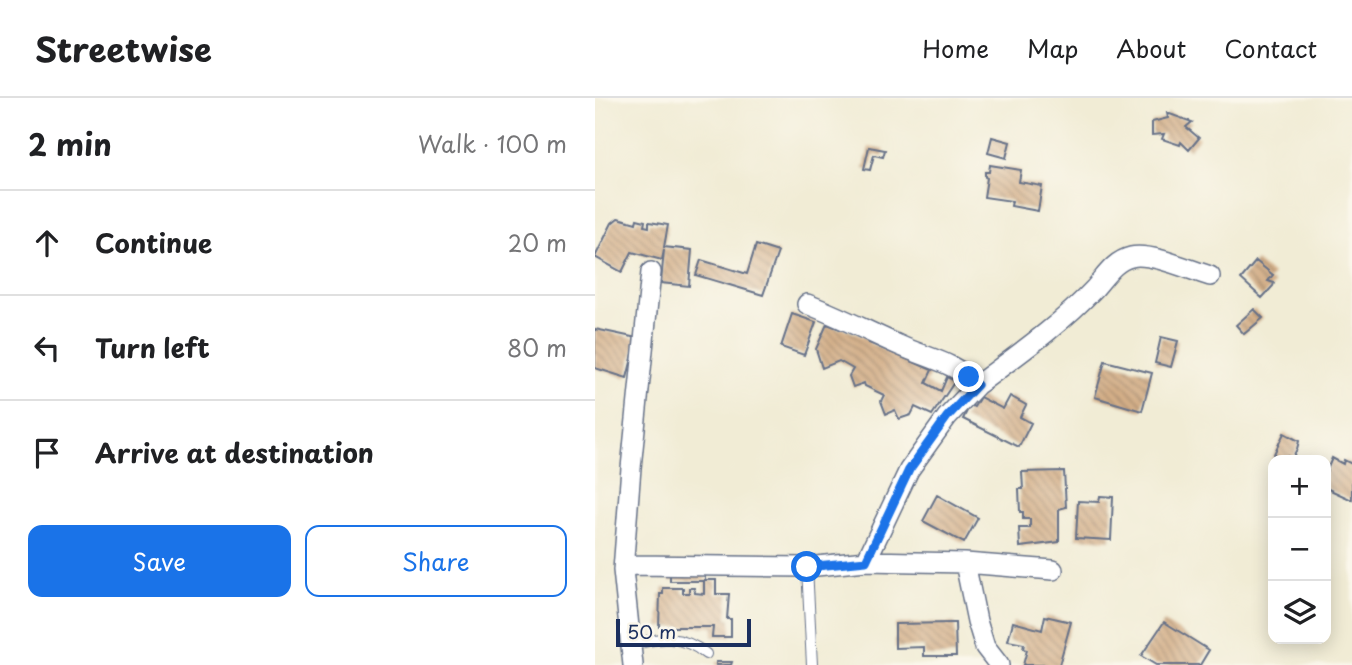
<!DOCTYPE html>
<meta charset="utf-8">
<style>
:root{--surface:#fff;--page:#f6f6f6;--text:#202124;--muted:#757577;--line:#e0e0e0;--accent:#1a73e8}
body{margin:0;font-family:"Playpen Sans",sans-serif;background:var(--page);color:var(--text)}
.controls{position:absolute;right:21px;bottom:21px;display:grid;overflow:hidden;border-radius:14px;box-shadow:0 4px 18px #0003}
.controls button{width:63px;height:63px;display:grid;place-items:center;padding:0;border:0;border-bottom:2px solid var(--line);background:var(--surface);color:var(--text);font:35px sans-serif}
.scale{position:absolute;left:21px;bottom:18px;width:135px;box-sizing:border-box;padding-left:7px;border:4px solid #1b2f5e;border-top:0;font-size:19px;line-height:24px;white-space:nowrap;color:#1b2f5e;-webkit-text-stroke:5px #fbf7ec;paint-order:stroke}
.stop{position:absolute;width:21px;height:21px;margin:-16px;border:5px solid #1a73e8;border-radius:50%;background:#fff}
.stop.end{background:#1a73e8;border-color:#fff;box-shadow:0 2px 7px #0008}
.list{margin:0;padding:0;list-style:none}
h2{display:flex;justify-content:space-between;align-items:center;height:91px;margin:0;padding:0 28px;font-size:30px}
h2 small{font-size:23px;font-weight:400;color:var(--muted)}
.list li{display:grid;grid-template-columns:46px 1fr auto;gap:21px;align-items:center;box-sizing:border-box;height:105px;padding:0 28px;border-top:2px solid var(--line)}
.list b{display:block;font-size:26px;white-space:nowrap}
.list em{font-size:23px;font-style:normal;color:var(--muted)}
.actions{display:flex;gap:14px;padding:21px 28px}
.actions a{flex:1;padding:16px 0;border:2px solid var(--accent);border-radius:14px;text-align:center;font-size:24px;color:var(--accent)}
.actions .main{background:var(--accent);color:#fff}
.icon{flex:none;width:38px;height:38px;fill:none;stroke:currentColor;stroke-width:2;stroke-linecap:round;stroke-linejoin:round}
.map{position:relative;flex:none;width:757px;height:567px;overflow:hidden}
header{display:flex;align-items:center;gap:42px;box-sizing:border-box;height:98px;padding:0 35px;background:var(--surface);border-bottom:2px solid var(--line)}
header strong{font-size:33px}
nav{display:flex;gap:38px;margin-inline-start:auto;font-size:24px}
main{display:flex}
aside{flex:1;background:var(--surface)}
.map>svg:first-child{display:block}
</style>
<header>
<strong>Streetwise</strong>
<nav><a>Home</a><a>Map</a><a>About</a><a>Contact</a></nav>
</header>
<main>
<aside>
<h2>2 min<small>Walk · 100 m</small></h2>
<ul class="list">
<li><svg class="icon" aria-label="ahead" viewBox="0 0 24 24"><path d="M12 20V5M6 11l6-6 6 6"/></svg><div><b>Continue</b></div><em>20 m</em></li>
<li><svg class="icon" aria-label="left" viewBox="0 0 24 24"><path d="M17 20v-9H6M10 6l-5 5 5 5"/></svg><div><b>Turn left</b></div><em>80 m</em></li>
<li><svg class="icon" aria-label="arrive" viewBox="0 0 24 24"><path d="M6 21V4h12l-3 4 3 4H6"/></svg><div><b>Arrive at destination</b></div></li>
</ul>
<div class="actions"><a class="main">Save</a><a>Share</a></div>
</aside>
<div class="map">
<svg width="757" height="567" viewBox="0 0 757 567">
<defs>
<pattern id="building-back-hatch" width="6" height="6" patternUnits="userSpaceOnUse" patternTransform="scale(1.75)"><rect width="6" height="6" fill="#d3ae87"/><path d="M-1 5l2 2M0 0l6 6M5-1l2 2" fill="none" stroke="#aa8e72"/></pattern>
</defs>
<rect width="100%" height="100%" fill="#fbf7ec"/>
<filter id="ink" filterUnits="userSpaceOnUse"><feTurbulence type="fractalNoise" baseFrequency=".0143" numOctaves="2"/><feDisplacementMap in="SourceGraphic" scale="14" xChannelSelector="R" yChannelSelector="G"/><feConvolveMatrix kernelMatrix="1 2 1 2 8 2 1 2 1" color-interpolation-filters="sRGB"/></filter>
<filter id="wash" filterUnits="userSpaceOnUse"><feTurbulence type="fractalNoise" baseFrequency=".00686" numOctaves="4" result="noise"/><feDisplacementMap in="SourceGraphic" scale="28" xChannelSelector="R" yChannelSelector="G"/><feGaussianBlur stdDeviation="1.57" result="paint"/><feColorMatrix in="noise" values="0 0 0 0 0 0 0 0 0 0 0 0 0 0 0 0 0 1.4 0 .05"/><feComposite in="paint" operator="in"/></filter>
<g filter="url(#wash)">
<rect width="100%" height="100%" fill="#f1ecd5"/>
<g id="blocks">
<!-- building -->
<path fill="url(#building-back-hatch)" d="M 572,15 L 597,24 L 591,29 L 604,40 L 594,52 L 586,44 L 585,47 L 567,41 L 569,36 L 557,37 L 557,24 L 573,20 Z
M 397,39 L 415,44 L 411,60 L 393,55 Z
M 274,49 L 290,52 L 288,59 L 279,57 L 275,72 L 269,71 Z
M 395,67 L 426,72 L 424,84 L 447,88 L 443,113 L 416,108 L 417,103 L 389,99 L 392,80 L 390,79 L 390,74 L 394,74 Z
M 23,120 L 41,125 L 42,121 L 50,123 L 49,128 L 54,129 L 54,124 L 73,127 L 69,149 L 97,152 L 94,188 L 66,185 L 69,152 L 67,162 L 37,154 L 27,174 L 0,159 L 17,125 Z
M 161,147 L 183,154 L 168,197 L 101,177 L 106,162 L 152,176 Z
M 661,163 L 678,177 L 673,183 L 679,185 L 678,188 L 667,200 L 646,181 Z
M 659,211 L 668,220 L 649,236 L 641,227 Z
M 197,216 L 221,224 L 209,257 L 186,249 Z
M 232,226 L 245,231 L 246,229 L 276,242 L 274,245 L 337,272 L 331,285 L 346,293 L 352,279 L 360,283 L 337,317 L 320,309 L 316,317 L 304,321 L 300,312 L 291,316 L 286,303 L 289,297 L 270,288 L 269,285 L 258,289 L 254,278 L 258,271 L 244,263 L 227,270 L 221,251 Z
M 0,231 L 42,240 L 32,280 L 0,270 Z
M 566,239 L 583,243 L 576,269 L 560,265 Z
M 510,263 L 557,275 L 547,313 L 500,299 Z
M 415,298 L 431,307 L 425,319 L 436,325 L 424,349 L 368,321 L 375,307 L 379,309 L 385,299 L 408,311 Z
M 689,335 L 704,343 L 702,351 L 697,361 L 692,358 L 690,362 L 676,362 Z
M 737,360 L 748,366 L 749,362 L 757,366 L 757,402 L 731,390 L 731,374 Z
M 469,373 L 471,409 L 464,411 L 464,444 L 425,449 L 424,430 L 435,430 L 435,421 L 428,421 L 428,414 L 425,414 L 424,391 L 428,391 L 427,374 Z
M 342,397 L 383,420 L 369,445 L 328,423 Z
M 505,398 L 518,399 L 516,442 L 481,440 L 483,403 L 504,404 Z
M 75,476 L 110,476 L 110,482 L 121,482 L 121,496 L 134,496 L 132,521 L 136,521 L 136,539 L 117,539 L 118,529 L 64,529 L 65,496 L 68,496 L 68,490 L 88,490 L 88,495 L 94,495 L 94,490 L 99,490 L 100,495 L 109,496 L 109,483 L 75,483 Z
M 450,518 L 476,524 L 464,567 L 428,567 L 432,552 L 428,551 L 429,546 L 413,543 L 418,524 L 447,532 Z
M 569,524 L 614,552 L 605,567 L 561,567 L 546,558 Z
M 358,525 L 360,525 L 361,558 L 329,558 L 329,549 L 300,550 L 300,526 Z
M 121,564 L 137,564 L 136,567 L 121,567 Z"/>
</g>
</g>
<g filter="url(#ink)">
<use href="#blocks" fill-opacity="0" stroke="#667188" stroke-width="2"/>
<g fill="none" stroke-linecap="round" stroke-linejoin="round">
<defs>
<path id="service" d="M 212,469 L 217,567
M 36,548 C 63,538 88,537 111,556"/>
<path id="minor" d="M 382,287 C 422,257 464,228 499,191 C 510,179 519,163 536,159 C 555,154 595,172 615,178
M 271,463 L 370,465 L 458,472
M 370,465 L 382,523 L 390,549 L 404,567
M 28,472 L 36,370 L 56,174
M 38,567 L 28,472 L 37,467 L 212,469 L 271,463 L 314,372 L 352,319 L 382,287 C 361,265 333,260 306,248 C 274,234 244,218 212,206"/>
</defs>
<!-- service casing -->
<use href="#service" stroke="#667188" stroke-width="12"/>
<!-- minor casing -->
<use href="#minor" stroke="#667188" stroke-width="22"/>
<!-- service -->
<use href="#service" stroke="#fff" stroke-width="10"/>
<!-- minor -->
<use href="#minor" stroke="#fff" stroke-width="19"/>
</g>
</g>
<g fill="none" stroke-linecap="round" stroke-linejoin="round" filter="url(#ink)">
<!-- route -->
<path stroke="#1a73e8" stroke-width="9" d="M 212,469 L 271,463 L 314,372 L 352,319 L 382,287 L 374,279"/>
</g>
</svg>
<div class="controls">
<button>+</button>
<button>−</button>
<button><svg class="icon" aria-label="layers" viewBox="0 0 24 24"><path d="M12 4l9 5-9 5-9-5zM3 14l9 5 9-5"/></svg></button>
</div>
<div class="scale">50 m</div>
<div class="stop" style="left:212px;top:469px"></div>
<div class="stop end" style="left:374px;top:279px"></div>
</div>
</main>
